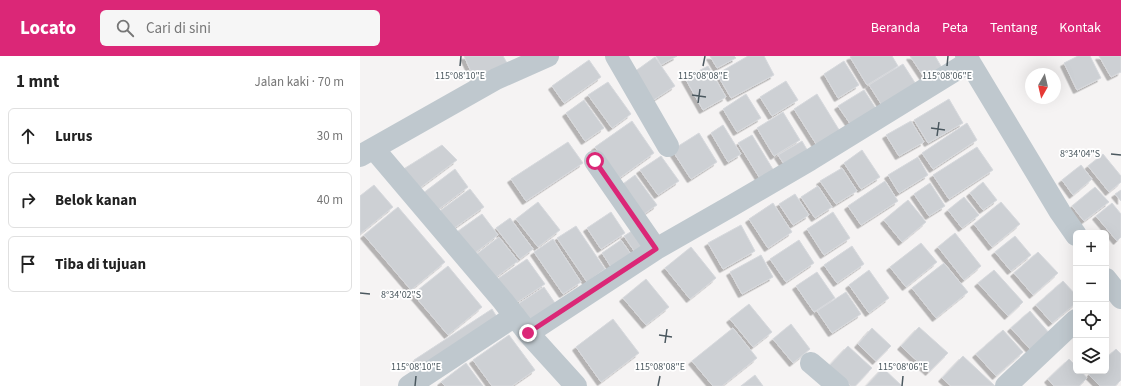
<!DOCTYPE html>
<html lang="id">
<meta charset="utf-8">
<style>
:root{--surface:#fff;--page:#f6f6f6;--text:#222;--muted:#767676;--line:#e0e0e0;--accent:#db2777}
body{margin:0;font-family:"Source Sans 3",sans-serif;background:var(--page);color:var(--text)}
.controls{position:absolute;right:12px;bottom:12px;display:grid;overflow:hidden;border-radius:6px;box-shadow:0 4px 16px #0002}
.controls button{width:36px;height:36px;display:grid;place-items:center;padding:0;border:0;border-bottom:1px solid var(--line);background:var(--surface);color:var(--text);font:20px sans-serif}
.compass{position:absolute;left:665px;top:12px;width:36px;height:36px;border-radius:50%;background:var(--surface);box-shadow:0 4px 16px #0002;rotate:188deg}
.stop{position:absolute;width:12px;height:12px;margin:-9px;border:3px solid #db2777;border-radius:50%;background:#fff}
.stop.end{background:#db2777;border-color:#fff;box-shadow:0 1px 4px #0008}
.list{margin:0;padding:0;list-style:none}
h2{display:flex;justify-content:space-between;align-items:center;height:52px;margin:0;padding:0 16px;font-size:17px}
h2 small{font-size:13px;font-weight:400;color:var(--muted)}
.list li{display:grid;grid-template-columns:26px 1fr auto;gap:12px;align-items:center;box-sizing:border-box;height:56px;margin:0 8px 8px;padding:0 8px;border:1px solid var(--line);border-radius:6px}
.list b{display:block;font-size:15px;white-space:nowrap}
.list em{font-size:13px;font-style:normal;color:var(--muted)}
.icon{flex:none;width:22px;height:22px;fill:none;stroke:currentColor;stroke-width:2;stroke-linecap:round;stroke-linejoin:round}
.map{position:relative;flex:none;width:761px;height:330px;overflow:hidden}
header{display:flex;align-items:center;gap:24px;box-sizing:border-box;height:56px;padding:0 20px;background:var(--accent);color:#fff}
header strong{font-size:19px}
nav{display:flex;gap:22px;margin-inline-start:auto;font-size:14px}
.search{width:280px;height:36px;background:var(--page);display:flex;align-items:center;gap:10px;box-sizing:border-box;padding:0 14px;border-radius:6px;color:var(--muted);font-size:15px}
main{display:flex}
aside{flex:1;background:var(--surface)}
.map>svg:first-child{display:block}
</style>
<header>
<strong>Locato</strong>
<div class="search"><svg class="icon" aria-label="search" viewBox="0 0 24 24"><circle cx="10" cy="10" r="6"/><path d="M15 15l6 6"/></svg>Cari di sini</div>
<nav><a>Beranda</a><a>Peta</a><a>Tentang</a><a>Kontak</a></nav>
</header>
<main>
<aside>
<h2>1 mnt<small>Jalan kaki · 70 m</small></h2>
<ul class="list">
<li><svg class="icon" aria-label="ahead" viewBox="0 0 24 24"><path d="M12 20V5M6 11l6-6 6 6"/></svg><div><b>Lurus</b></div><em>30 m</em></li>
<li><svg class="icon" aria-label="right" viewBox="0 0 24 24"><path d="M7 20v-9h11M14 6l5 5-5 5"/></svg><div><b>Belok kanan</b></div><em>40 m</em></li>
<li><svg class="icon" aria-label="arrive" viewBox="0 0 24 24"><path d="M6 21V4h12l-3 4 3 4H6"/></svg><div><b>Tiba di tujuan</b></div></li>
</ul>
</aside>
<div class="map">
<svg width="761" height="330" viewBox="0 0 761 330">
<defs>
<filter id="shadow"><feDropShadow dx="-3.5" dy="3.5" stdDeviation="0" flood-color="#0004"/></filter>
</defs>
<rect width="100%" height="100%" fill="#f5f3f3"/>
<!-- building -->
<path fill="#cdd0d4" stroke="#d7d9dd" filter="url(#shadow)" d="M 104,0 L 143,0 L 147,7 L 114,22 Z
M 296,0 L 317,0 L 301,9 Z
M 350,0 L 374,0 L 376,2 L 357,12 Z
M 388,0 L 404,0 L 414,19 L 371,42 L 357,18 Z
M 492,0 L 532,0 L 538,10 L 507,29 L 490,1 Z
M 550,0 L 575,0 L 585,17 L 568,27 Z
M 718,0 L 730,0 L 741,22 L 717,34 L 704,7 Z
M 739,0 L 761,0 L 761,16 L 751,21 Z
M 295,1 L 315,30 L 289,47 L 270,19 Z
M 229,4 L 241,21 L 204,47 L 192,30 Z
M 484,5 L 499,29 L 478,42 L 464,18 Z
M 543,8 L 559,33 L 525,54 L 509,29 Z
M 348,10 L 366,41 L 343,54 L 325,22 Z
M 426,25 L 438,44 L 412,60 L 400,41 Z
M 248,26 L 271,58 L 252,72 L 228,39 Z
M 504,34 L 520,59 L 495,75 L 478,50 Z
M 386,38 L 401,62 L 377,76 L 363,53 Z
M 457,38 L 481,77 L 458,91 L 434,53 Z
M 589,43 L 603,67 L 568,87 L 554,64 Z
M 224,44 L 244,72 L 225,85 L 206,57 Z
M 423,56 L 440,84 L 414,100 L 397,72 Z
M 272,65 L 294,97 L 258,123 L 235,91 Z
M 551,65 L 564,86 L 539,100 L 526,79 Z
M 607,67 L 617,84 L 573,113 L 562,97 Z
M 363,69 L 381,98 L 368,106 L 351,77 Z
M 339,77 L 357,106 L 331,123 L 312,94 Z
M 392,79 L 414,115 L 401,124 L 378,87 Z
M 442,85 L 449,97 L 426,111 L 418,99 Z
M 208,86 L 223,107 L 166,145 L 151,123 Z
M 82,89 L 97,104 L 57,134 L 42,114 Z
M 617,91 L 633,114 L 589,143 L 573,119 Z
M 502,94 L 520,121 L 501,133 L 484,107 Z
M 743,98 L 761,120 L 761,126 L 749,136 L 728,110 Z
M 301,100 L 319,125 L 298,139 L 280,114 Z
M 558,101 L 568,119 L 539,137 L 528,119 Z
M 721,109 L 732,123 L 713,139 L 702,124 Z
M 482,112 L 497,135 L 476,148 L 460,125 Z
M 95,113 L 108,131 L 75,156 L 62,138 Z
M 275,119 L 297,149 L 281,160 L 259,131 Z
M 525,125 L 538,145 L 501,169 L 488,150 Z
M 623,126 L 637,144 L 623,154 L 610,137 Z
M 570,127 L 585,150 L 569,160 L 554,138 Z
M 14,129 L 33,151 L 0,178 L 0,140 Z
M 458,130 L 472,151 L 455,162 L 441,141 Z
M 735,131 L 749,146 L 724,165 L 712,150 Z
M 110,133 L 124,151 L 90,175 L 77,157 Z
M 761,134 L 761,145 L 755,138 Z
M 435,138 L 449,159 L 433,169 L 419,148 Z
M 604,141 L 619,159 L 602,172 L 588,154 Z
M 548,144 L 566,166 L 542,186 L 524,164 Z
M 178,146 L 200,174 L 178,191 L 156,163 Z
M 641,146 L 660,168 L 632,191 L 614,168 Z
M 413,147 L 432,176 L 408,192 L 389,163 Z
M 752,147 L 761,158 L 761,181 L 757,185 L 736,160 Z
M 38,151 L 85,206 L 51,234 L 4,179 Z
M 251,156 L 265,177 L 241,193 L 227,172 Z
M 473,156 L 490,182 L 464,199 L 447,173 Z
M 122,158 L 138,179 L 111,200 L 94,178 Z
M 150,162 L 173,193 L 160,203 L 136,172 Z
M 381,169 L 395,195 L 363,213 L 348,187 Z
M 216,170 L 245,213 L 227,226 L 197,182 Z
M 275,173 L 290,194 L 279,202 L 264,180 Z
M 595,177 L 621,210 L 604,224 L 578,191 Z
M 655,180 L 671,199 L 651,215 L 635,196 Z
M 139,181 L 158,205 L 131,225 L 113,201 Z
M 193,183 L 221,226 L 203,238 L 174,196 Z
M 261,184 L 273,201 L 253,214 L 242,197 Z
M 439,184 L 454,207 L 426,226 L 410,203 Z
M 561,187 L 577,206 L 546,231 L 530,211 Z
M 492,190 L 504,208 L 477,227 L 464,209 Z
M 331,191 L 356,222 L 330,243 L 305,212 Z
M 678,196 L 698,217 L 673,239 L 654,217 Z
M 401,199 L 413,221 L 382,238 L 370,216 Z
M 167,203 L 185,228 L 150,251 L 133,226 Z
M 584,207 L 608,236 L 576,262 L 552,232 Z
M 88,210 L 122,251 L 88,279 L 53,238 Z
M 509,214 L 529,242 L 509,257 L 489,229 Z
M 634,214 L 663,246 L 648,260 L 618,227 Z
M 457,216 L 475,242 L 454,256 L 436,230 Z
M 286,223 L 309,251 L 286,269 L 263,242 Z
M 703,225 L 716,239 L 716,247 L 692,267 L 676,249 Z
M 184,231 L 197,250 L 165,272 L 152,252 Z
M 486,236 L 501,258 L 472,277 L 457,255 Z
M 389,248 L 412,276 L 393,291 L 370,263 Z
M 132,253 L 140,266 L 62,318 L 54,304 Z
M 670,255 L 690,278 L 671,294 L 651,272 Z
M 253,263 L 279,297 L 241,326 L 216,291 Z
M 431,268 L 450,293 L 433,307 L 413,283 Z
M 559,271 L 588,297 L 569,316 L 541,290 Z
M 373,272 L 397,302 L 362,330 L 353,330 L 332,305 Z
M 512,272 L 531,290 L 516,305 L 498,288 Z
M 643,274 L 663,296 L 636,320 L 616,298 Z
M 149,279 L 175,314 L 152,330 L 132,330 L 113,304 Z
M 488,290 L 512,312 L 495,330 L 491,330 L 469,310 Z
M 756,293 L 761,298 L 761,324 L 755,330 L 740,330 L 729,319 L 733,315 L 746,315 L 746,302 Z
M 603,300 L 635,330 L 591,330 L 582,322 Z
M 709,303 L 716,310 L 716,315 L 721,315 L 727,322 L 719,330 L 694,330 L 688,323 Z
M 106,307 L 123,330 L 85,330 L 81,326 Z
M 523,312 L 542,330 L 506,330 Z
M 395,319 L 403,330 L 381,330 Z"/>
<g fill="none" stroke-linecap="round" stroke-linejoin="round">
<!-- minor -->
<path stroke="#bfc8ce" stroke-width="22" d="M 256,0 L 308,90
M 606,0 L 700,156 L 716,179
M 14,93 L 143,245 L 168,277 L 216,330
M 0,100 L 136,23 L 188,0
M 235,105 L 296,193
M 746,223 L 761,242
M 168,277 L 296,193 L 373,149 L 450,104 L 609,6
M 451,307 L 478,330
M 49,330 L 155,260
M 646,330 L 716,264"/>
</g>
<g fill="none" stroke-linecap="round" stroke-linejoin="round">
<!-- route -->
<path stroke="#db2777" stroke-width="5" d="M 168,277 L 296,193 L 235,105"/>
</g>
<!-- ticks -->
<path fill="none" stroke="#4b585f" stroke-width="1.5" d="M 100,10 L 101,0M 343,10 L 345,0M 587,10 L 588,0M 332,39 L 346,41M 338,47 L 340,33M 571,72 L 585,74M 577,80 L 579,66M 751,98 L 761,99M 0,237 L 10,238M 299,279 L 312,281M 305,287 L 307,273M 55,330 L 56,320M 298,330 L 300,320M 542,330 L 543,320"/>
<g font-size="10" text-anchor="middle" fill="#4b585f" stroke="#fff" stroke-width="3.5" stroke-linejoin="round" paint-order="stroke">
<text x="100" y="23">115°08'10"E</text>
<text x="343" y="23">115°08'08"E</text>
<text x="587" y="23">115°08'06"E</text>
<text x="720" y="101">8°34'04"S</text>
<text x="41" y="242">8°34'02"S</text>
<text x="56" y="314">115°08'10"E</text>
<text x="300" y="314">115°08'08"E</text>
<text x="543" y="314">115°08'06"E</text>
</g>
</svg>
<div class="controls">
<button>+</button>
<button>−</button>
<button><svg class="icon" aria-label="locate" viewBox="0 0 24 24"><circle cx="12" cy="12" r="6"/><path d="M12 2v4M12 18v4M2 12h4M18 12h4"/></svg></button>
<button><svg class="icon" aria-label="layers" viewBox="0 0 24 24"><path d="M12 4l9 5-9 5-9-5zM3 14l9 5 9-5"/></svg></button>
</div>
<svg class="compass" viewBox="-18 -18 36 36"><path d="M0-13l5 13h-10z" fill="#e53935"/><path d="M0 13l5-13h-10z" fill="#767676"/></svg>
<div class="stop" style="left:235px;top:105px"></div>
<div class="stop end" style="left:168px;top:277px"></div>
</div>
</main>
